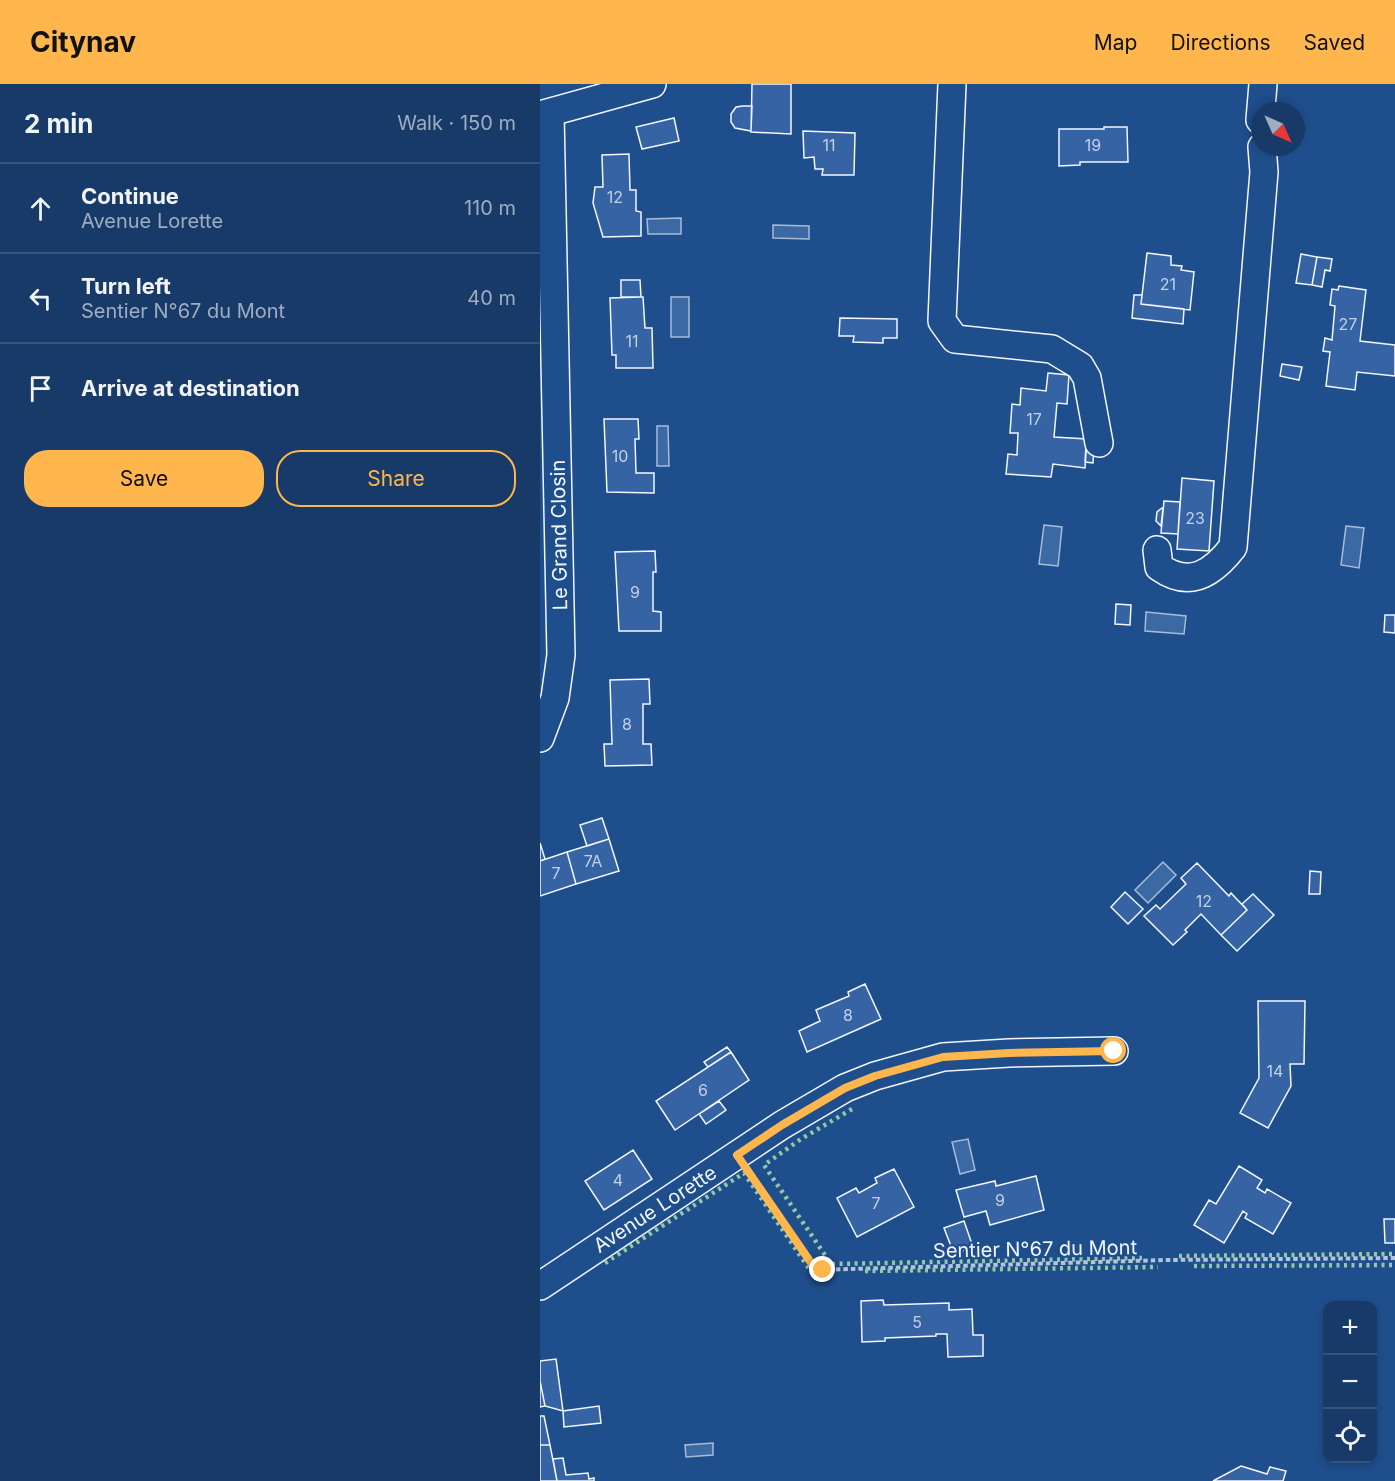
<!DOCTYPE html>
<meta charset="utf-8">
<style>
:root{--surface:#173a69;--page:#20416f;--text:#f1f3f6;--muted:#9eadc0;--line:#36547d;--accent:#ffb74d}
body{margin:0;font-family:Inter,sans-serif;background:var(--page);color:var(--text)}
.controls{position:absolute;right:18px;bottom:18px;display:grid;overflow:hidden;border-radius:12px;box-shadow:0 3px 9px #0003}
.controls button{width:54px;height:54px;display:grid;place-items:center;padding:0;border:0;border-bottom:2px solid var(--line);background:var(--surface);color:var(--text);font:30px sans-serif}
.compass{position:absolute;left:711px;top:18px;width:54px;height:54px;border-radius:50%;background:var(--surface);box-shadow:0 3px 9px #0003;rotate:135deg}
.stop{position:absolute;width:18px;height:18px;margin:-14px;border:4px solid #ffb74d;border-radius:50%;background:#fff}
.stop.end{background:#ffb74d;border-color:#fff;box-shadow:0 2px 6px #0008}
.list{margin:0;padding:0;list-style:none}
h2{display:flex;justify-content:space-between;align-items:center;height:78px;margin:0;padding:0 24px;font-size:26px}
h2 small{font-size:20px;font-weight:400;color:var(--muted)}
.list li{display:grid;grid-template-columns:39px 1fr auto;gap:18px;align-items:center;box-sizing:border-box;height:90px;padding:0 24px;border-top:2px solid var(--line)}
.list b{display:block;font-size:22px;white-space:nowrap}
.list p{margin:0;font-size:20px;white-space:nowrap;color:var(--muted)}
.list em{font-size:20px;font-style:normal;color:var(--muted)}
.actions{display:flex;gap:12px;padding:18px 24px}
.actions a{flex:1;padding:14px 0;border:2px solid var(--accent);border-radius:24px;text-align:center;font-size:21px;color:var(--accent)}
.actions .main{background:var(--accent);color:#111}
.icon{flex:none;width:33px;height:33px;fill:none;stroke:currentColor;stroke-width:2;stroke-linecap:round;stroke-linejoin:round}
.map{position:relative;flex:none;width:855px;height:1397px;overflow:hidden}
header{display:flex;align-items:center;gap:36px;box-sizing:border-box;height:84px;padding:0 30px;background:var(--accent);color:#111}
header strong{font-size:28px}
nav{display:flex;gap:33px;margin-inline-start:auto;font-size:21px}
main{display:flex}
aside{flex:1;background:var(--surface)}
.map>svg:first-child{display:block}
</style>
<header>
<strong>Citynav</strong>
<nav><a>Map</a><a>Directions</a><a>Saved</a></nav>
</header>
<main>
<aside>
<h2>2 min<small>Walk · 150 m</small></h2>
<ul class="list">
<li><svg class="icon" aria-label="ahead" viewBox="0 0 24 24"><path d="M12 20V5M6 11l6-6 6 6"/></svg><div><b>Continue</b><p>Avenue Lorette</p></div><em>110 m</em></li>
<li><svg class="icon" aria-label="left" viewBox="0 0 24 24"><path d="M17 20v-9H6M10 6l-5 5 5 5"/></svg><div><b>Turn left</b><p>Sentier N°67 du Mont</p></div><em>40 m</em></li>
<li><svg class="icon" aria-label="arrive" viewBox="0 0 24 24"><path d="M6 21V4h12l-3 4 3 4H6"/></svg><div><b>Arrive at destination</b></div></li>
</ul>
<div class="actions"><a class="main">Save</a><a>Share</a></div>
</aside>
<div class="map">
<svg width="855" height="1397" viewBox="0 0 855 1397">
<rect width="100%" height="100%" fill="#1f4e8c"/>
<!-- water -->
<path fill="#3b69a3" stroke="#a8bbd7" stroke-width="1.5" d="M 141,134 L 141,150 L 108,150 L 107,135 Z
M 233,141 L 269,142 L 269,155 L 233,154 Z
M 131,213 L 149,213 L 149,253 L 131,253 Z
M 117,342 L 128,342 L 129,382 L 117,382 Z
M 504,441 L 522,443 L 518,482 L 499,480 Z
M 806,442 L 824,444 L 819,484 L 801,481 Z
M 606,528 L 646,532 L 644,550 L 605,547 Z
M 623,778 L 636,791 L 608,819 L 595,806 Z
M 428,1055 L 435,1086 L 420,1090 L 412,1058 Z
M 173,1359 L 173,1371 L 146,1373 L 145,1361 Z"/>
<!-- building -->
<path fill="#3563a3" stroke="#f2f6ff" stroke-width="1.5" d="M 212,0 L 251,0 L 251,50 L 211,48 Z
M 203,22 L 212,22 L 211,47 L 195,44 L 191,38 L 191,30 L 196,23 Z
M 134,34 L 139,57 L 102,65 L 96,43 Z
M 564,43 L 587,43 L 588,78 L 540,78 L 540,81 L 519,82 L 519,45 L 564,45 Z
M 263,47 L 315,49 L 314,91 L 282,91 L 283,85 L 275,85 L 274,73 L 264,74 Z
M 89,70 L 90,106 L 96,106 L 96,127 L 101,128 L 101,152 L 63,153 L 53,119 L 55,103 L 63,103 L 62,71 Z
M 607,169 L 631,172 L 631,181 L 642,182 L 641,186 L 654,188 L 650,226 L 601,220 Z
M 761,170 L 777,173 L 772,201 L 756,199 Z
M 777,173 L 792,175 L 790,187 L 785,186 L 782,203 L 772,201 Z
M 81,196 L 100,196 L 101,213 L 81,213 Z
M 799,202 L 826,206 L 820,257 L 855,261 L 855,292 L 817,288 L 815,306 L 786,302 L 790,268 L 783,267 L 785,254 L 792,256 L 795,222 L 790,221 L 792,205 L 798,206 Z
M 594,211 L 602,211 L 601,220 L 644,225 L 643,240 L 592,234 Z
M 101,213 L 103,213 L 105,244 L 112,244 L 113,284 L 76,284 L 76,271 L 72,271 L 70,214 Z
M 300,234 L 357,235 L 357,254 L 343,254 L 343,259 L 313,258 L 314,252 L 299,252 Z
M 742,280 L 762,283 L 759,296 L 740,292 Z
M 508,289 L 529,291 L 527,320 L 517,319 L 514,353 L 547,355 L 545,384 L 513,380 L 511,393 L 466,390 L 468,370 L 477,371 L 478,349 L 470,349 L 472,320 L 480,321 L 481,304 L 506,307 Z
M 64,335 L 98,335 L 99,355 L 95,355 L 96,389 L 114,389 L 114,409 L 67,408 Z
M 546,361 L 554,362 L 553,379 L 545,378 Z
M 642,394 L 674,397 L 669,467 L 637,465 Z
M 624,417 L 640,418 L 638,450 L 621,449 Z
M 622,424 L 623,424 L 621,442 L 616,437 L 617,428 Z
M 115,467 L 116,488 L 113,488 L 113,527 L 121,528 L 121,547 L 79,547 L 75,468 Z
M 576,520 L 591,521 L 590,541 L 575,540 Z
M 845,531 L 855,531 L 855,549 L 844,548 Z
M 109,595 L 110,620 L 103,620 L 103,660 L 111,660 L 112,681 L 65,682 L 64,660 L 72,660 L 70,596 Z
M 62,734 L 69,755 L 47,762 L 40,741 Z
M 69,755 L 79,787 L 36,800 L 27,768 Z
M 0,759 L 5,775 L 0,777 Z
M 27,768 L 36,800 L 0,812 L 0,777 Z
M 657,779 L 689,812 L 691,809 L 707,826 L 681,851 L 661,830 L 645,846 L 647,848 L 633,861 L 604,832 L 616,821 L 620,825 L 646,800 L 641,794 Z
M 770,787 L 781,788 L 780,810 L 769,810 Z
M 585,808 L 603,825 L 588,840 L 571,823 Z
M 713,810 L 734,831 L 697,867 L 681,851 L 707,826 L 702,820 Z
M 325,900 L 341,935 L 267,968 L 259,947 L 280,937 L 276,926 L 309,912 L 308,908 Z
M 718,917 L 765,917 L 764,980 L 750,980 L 751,1002 L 728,1044 L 700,1029 L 719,994 Z
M 187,963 L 191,968 L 168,983 L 164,978 Z
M 191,968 L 209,996 L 135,1046 L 116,1017 Z
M 179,1017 L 186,1026 L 166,1040 L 159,1030 Z
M 93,1066 L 112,1095 L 64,1126 L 45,1097 Z
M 699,1082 L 722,1096 L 717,1104 L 725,1109 L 727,1105 L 751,1119 L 733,1150 L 705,1134 L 707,1130 L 703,1127 L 684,1159 L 654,1141 L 669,1116 L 676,1120 Z
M 354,1085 L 374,1123 L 317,1153 L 297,1114 L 316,1104 L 319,1109 L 337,1099 L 335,1094 Z
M 496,1092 L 504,1126 L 450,1141 L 446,1127 L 424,1133 L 416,1106 L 455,1097 L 456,1102 Z
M 844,1135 L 855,1135 L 855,1159 L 845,1159 Z
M 424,1137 L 433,1163 L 414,1170 L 404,1144 Z
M 343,1216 L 344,1221 L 409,1219 L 409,1226 L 432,1225 L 433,1251 L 443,1251 L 443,1272 L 408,1273 L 407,1250 L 396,1250 L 396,1252 L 345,1254 L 345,1257 L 322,1258 L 321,1217 Z
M 16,1275 L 23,1327 L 5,1322 L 0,1297 L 0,1277 Z
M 0,1297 L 5,1322 L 0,1323 Z
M 59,1322 L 61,1339 L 24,1343 L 23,1327 Z
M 0,1332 L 4,1332 L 10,1361 L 0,1361 Z
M 0,1361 L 10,1361 L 17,1397 L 0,1397 Z
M 23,1374 L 26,1391 L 48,1389 L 49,1395 L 54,1394 L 54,1397 L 17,1397 L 13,1375 Z
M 701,1382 L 727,1390 L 730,1383 L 746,1387 L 743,1397 L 673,1397 Z"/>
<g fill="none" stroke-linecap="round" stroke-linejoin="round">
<defs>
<path id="minor" d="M 412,0 L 402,237 L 415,255 L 512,265 L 540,282 L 547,294 L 559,359
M 0,31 L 112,0
M 720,36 L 723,0
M 617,466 L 619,483 C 650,505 673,489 693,463 L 724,88 L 722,63
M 0,654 L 15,614 L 21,571 L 10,29
M 0,1202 L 242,1041 L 305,1004 L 335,992 L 403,973 L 469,969 L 574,967"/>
</defs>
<!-- minor casing -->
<use href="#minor" stroke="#f2f6ff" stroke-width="30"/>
<!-- path -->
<path stroke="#b3c4dc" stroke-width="4" stroke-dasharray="4.5 3" stroke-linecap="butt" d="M 211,1091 L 276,1186 L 626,1176 L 855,1174"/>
<!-- minor -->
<use href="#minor" stroke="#1f4e8c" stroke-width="27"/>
<!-- hedge -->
<path stroke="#97c8a6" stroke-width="4.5" stroke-dasharray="3 4.5" stroke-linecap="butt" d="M 312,1025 L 261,1055 L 224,1081 L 291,1180 L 602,1174
M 639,1172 L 855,1170
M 65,1179 L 204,1089 L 274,1192
M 654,1182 L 855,1181
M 325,1187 L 618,1183"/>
</g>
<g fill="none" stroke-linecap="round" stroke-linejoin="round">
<!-- route -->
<path stroke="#ffb74d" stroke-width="8" d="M 283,1186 L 276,1186 L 197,1071 L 242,1041 L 305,1004 L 335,992 L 403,973 L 469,969 L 574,967"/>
</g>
<g text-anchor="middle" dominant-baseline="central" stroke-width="4.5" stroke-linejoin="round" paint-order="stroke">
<!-- number labels -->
<g font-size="16" fill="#c3d1e8">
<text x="289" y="61">11</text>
<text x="553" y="61">19</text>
<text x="75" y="113">12</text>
<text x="628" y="200">21</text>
<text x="808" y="240">27</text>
<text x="92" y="257">11</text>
<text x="494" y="335">17</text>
<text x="80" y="372">10</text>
<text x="655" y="434">23</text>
<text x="95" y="508">9</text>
<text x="87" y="640">8</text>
<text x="53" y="777">7A</text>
<text x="16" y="789">7</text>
<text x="664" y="817">12</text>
<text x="308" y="931">8</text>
<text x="735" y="987">14</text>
<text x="163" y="1006">6</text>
<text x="78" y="1096">4</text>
<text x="460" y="1116">9</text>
<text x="336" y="1119">7</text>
<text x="377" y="1238">5</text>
</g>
<!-- street labels -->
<g font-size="20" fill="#f2f6ff" stroke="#1f4e8c">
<text transform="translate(19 451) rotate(-91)">Le Grand Closin</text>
<text transform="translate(115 1125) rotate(-33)">Avenue Lorette</text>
<text transform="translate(495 1165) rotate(-1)">Sentier N°67 du Mont</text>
</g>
</g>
</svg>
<div class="controls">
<button>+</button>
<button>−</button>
<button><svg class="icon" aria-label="locate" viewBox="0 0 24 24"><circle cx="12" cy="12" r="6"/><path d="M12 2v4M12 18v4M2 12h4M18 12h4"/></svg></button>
</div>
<svg class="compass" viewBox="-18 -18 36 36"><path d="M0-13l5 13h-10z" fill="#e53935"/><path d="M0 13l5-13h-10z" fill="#9eadc0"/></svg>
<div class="stop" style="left:574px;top:967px"></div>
<div class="stop end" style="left:283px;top:1186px"></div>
</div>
</main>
